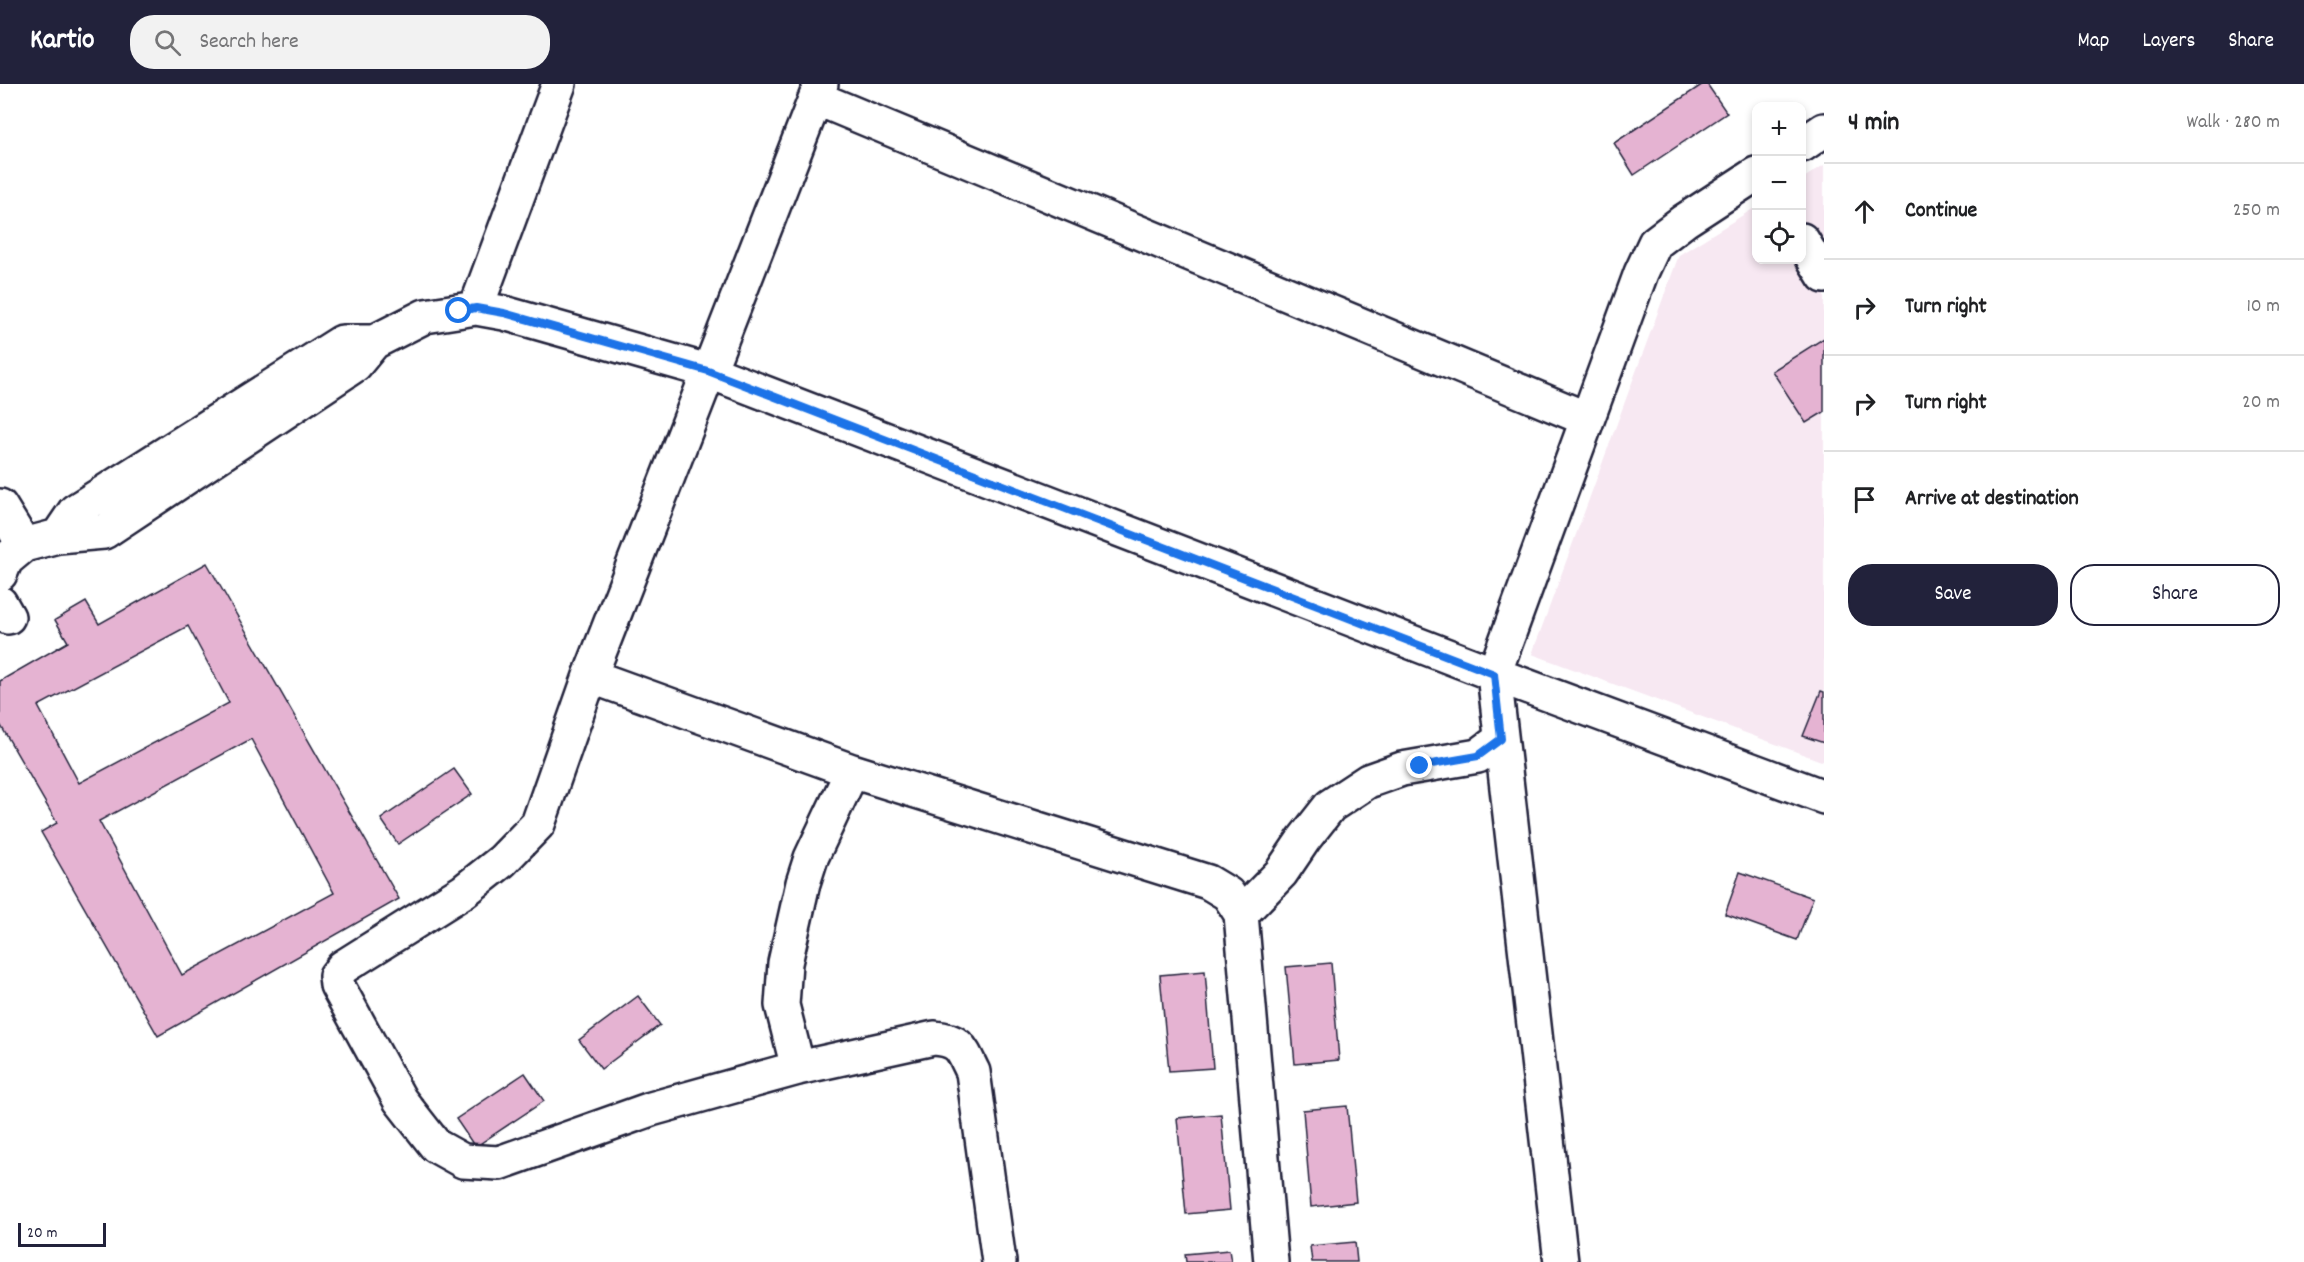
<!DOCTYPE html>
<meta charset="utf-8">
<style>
:root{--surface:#fff;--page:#f2f2f2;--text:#202124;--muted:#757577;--line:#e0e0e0;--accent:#22223b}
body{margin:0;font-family:Dekko,sans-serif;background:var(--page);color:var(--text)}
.controls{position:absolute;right:18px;top:18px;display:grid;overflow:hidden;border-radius:12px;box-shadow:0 3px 9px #0003}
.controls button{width:54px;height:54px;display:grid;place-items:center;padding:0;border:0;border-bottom:2px solid var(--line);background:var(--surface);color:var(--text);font:30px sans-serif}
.scale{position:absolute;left:18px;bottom:15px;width:88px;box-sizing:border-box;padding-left:6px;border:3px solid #22223b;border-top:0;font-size:16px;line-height:21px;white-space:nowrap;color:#22223b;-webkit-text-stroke:4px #fff;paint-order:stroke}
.stop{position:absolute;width:18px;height:18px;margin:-14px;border:4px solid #1a73e8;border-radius:50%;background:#fff}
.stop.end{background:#1a73e8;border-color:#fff;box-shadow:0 2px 6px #0008}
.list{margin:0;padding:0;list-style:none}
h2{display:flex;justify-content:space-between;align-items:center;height:78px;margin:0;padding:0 24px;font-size:26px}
h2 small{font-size:20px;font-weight:400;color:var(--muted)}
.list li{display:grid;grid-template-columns:39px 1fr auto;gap:18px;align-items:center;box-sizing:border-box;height:96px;padding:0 24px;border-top:2px solid var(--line)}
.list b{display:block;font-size:22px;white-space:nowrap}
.list em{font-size:20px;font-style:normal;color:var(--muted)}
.actions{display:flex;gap:12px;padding:18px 24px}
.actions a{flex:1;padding:14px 0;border:2px solid var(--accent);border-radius:24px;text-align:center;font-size:21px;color:var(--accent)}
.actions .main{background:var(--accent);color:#fff}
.icon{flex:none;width:33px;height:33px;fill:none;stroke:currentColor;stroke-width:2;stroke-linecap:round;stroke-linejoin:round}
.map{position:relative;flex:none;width:1824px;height:1178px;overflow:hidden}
header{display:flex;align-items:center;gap:36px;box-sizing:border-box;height:84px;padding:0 30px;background:var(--accent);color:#fff}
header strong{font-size:28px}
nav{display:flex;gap:33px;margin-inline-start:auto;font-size:21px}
.search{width:420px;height:54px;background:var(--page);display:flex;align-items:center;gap:15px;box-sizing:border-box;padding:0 21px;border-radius:24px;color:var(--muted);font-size:22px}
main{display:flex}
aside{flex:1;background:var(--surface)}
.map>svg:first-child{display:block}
</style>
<header>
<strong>Kartio</strong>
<div class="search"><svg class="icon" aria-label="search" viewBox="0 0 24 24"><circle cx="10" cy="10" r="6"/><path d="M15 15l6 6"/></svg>Search here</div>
<nav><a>Map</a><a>Layers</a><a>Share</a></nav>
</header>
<main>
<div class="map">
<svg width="1824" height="1178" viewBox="0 0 1824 1178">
<rect width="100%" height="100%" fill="#fff"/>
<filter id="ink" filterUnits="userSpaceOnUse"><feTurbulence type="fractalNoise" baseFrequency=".0167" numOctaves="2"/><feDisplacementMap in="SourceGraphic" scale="12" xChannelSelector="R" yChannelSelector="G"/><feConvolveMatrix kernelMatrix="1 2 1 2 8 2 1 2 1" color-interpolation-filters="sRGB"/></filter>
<g filter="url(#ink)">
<!-- built -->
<path fill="#f7e8f2" d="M 1824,81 L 1824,678 L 1532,570 L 1679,171 L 1756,123 L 1756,176 L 1802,176 L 1802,95 Z"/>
<!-- building -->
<path fill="#e5b3d2" stroke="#22223b" stroke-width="1.5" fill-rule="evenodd" d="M 1703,0 L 1707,0 L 1727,29 L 1634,91 L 1614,59 Z
M 1824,254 L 1824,328 L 1806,339 L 1772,287 Z
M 207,479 L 399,815 L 158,952 L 41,748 L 57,739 L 0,640 L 0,597 L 68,558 L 55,536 L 86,518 L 99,540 ZM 188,542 L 229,619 L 79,699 L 38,622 ZM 251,655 L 334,809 L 182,891 L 99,737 Z
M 1821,607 L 1824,608 L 1824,659 L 1803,652 Z
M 454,685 L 472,710 L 398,760 L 381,735 Z
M 1740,788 L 1813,814 L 1797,856 L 1725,830 Z
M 1331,879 L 1339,976 L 1295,980 L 1286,883 Z
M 1205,887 L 1213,984 L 1169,987 L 1160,891 Z
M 638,912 L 660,941 L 601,985 L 579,956 Z
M 525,989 L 544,1017 L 475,1063 L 456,1035 Z
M 1347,1022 L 1356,1118 L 1311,1123 L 1303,1026 Z
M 1221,1030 L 1230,1126 L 1186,1130 L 1177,1034 Z
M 1355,1158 L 1357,1178 L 1312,1178 L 1310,1162 Z
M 1229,1166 L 1231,1178 L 1186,1178 L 1185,1170 Z"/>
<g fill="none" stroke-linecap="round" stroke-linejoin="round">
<defs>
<path id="minor" d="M 821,0 L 590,592 L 538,740 L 502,777 L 464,807 L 343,883 L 336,892 L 337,901 L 400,1016 L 436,1062 L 463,1077 L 499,1079 L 651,1025 L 798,984 L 934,954 C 961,956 962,966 973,988 L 999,1178
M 816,14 L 1587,335
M 1802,61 L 1824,46
M 1802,156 L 1824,192
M 476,224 L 559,0
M 0,422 L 24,461 L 58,452 L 75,427 L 342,258 L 374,258
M 58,452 L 104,448 L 355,281 L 374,258 L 425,232 L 476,224 L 504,229 L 708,287 L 1494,590 L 1824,713
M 0,490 L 6,476 L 24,461
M 0,519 L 8,533
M 590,592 L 852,687 L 1208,798 L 1228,810 L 1241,830 L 1271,1178
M 1241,830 L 1281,789 L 1304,755 L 1330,722 L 1368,697 L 1402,685 L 1478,672 L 1501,655
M 798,984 L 782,921 L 785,879 L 803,799 L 811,774 L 852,687
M 1561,1178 L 1494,590 L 1641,189 L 1655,159 L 1684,137 L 1756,90"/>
</defs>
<!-- minor casing -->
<use href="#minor" stroke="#22223b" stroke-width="38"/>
<!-- minor -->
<use href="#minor" stroke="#fff" stroke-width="33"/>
</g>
</g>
<g fill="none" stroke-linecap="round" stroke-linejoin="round" filter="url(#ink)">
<!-- route -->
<path stroke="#1a73e8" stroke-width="8" d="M 459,227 L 476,224 L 504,229 L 708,287 L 1494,590 L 1501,655 L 1478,672 L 1420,682"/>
</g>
</svg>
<div class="controls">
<button>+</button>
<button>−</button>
<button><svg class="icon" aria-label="locate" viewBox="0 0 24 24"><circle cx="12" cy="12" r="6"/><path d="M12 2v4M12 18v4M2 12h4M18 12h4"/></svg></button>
</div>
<div class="scale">20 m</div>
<div class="stop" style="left:459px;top:227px"></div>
<div class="stop end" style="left:1420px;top:682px"></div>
</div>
<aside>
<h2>4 min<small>Walk · 280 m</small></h2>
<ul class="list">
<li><svg class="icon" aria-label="ahead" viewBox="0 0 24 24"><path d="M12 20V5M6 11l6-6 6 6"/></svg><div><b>Continue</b></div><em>250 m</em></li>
<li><svg class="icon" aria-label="right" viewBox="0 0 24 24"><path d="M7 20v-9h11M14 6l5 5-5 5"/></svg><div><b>Turn right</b></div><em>10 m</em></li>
<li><svg class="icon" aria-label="right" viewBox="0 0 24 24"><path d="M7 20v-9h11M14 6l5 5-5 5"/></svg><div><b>Turn right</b></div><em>20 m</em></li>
<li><svg class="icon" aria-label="arrive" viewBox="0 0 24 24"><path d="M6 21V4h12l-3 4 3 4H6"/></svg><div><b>Arrive at destination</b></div></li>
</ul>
<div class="actions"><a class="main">Save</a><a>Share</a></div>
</aside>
</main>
